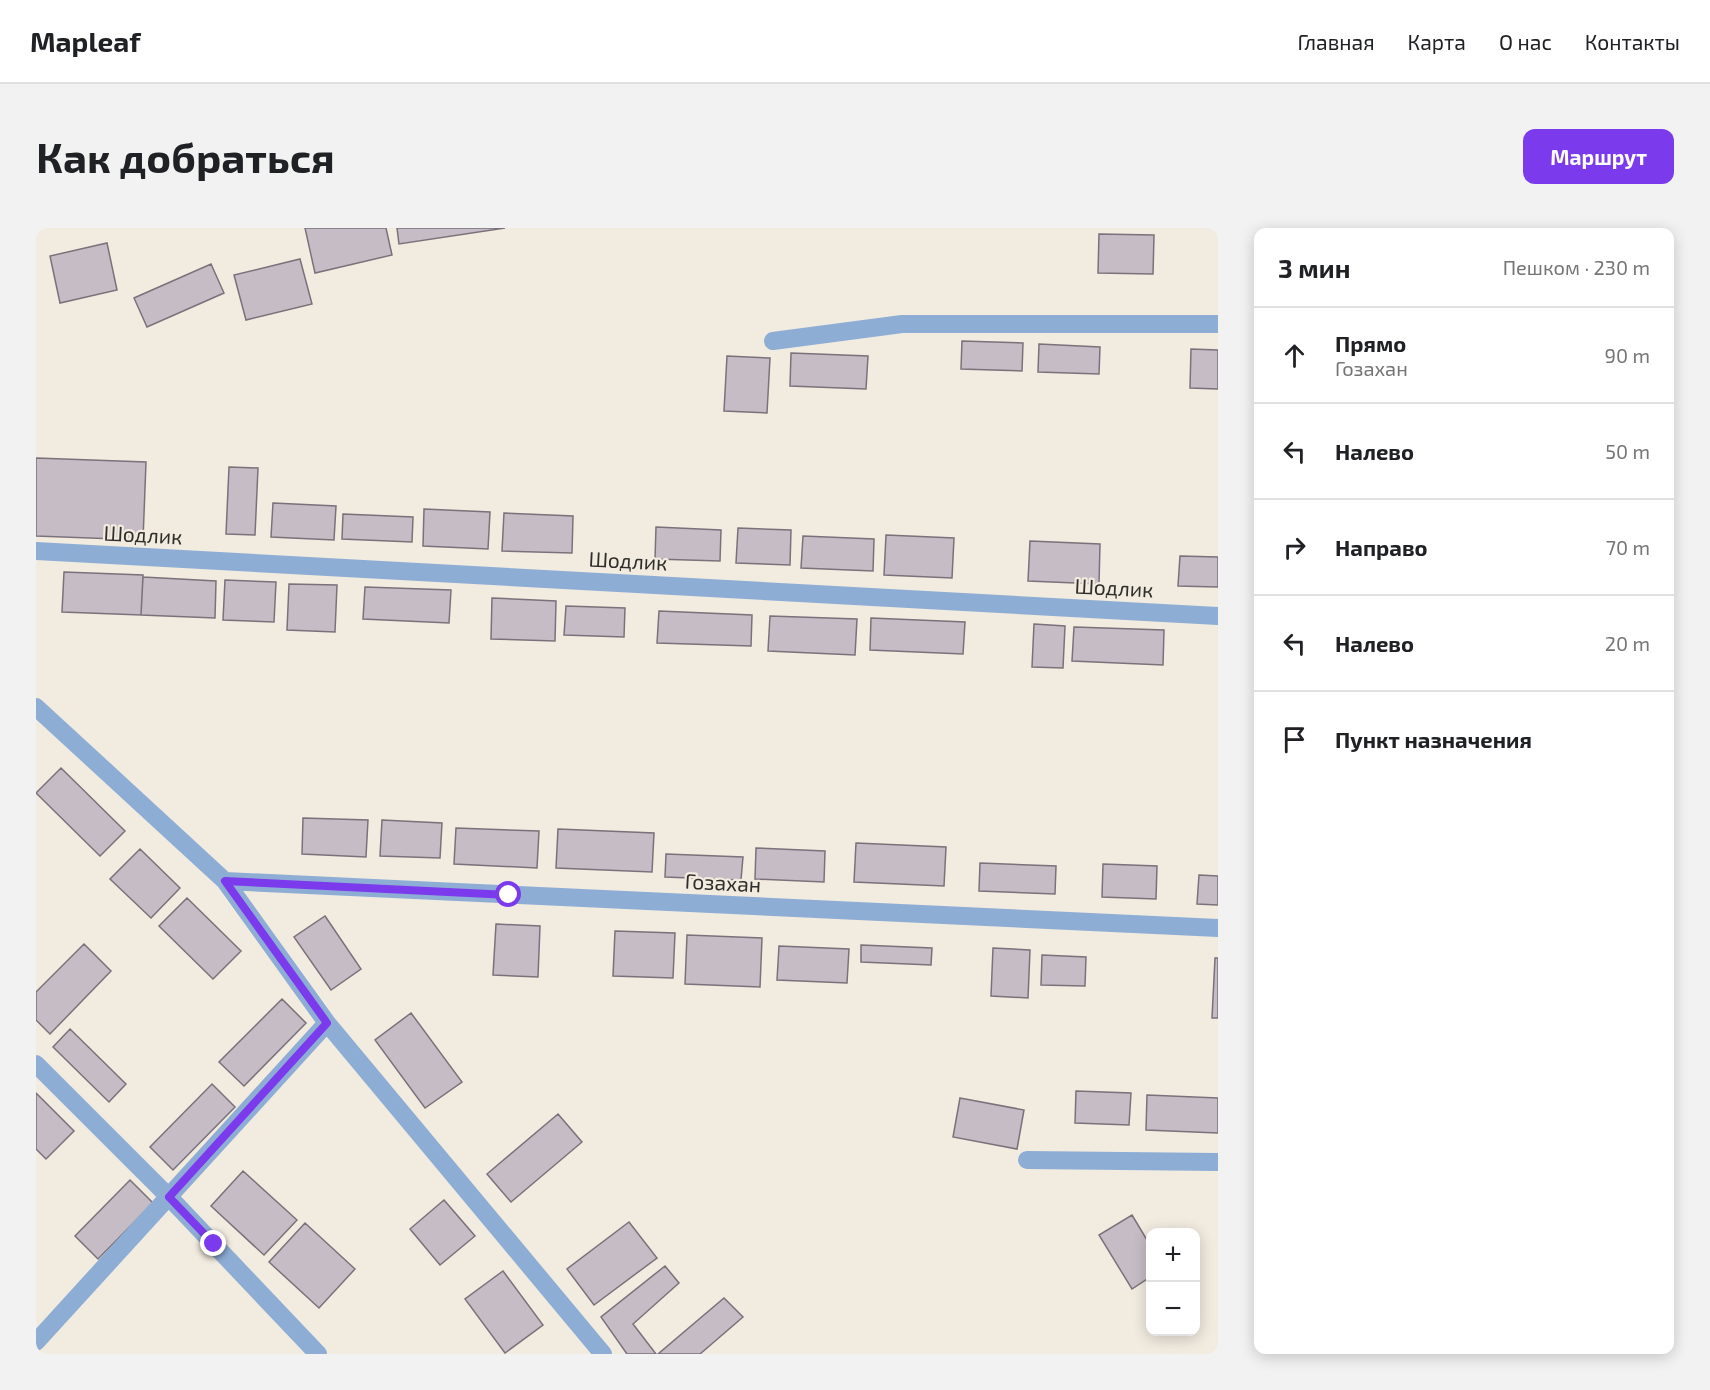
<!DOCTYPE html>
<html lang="ru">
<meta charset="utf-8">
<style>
:root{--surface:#fff;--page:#f2f2f2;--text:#202124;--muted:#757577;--line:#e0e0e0;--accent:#7c3aed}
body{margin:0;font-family:"Exo 2",sans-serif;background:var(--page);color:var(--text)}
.controls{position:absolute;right:18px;bottom:18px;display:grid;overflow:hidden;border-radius:12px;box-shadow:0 3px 15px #0003}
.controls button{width:54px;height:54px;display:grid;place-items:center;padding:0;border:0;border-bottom:2px solid var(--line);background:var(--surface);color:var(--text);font:30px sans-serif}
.stop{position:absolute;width:18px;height:18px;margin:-14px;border:4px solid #7c3aed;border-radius:50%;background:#fff}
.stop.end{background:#7c3aed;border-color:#fff;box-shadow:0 2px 6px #0008}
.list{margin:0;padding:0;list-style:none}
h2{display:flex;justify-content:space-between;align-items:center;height:78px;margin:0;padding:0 24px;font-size:26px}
h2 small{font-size:20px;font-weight:400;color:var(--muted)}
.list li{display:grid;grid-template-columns:39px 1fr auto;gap:18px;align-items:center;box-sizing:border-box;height:96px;padding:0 24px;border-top:2px solid var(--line)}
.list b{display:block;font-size:22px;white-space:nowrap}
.list p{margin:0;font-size:20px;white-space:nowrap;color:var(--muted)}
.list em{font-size:20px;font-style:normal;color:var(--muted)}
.icon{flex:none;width:33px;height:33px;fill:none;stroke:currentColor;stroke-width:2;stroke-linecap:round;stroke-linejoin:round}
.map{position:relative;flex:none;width:1182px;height:1126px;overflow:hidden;border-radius:12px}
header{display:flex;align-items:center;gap:36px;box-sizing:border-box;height:84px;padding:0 30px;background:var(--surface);border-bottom:2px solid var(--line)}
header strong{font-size:28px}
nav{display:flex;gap:33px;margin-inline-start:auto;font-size:21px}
.intro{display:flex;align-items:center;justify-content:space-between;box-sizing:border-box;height:144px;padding:0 36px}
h1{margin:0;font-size:42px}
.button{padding:15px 27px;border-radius:12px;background:var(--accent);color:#fff;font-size:21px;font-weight:700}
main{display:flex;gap:36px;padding:0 36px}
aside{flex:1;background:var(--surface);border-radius:12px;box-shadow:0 3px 15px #0003}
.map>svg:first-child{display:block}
</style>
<header>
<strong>Mapleaf</strong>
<nav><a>Главная</a><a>Карта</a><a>О нас</a><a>Контакты</a></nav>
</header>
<div class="intro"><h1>Как добраться</h1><a class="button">Маршрут</a></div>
<main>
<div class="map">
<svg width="1182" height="1126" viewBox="0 0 1182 1126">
<rect width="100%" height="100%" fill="#f1ebe0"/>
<!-- building -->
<path fill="#c6bcc5" stroke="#7a727a" stroke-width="1.5" d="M 269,0 L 350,0 L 356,27 L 279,45 Z
M 361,0 L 469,0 L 363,16 Z
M 1063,6 L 1118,7 L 1117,46 L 1062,45 Z
M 71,15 L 81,62 L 24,75 L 14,28 Z
M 264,31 L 276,76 L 210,92 L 198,47 Z
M 175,36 L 188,65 L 111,99 L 98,70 Z
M 926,113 L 987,115 L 986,143 L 925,141 Z
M 1003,116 L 1064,119 L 1063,146 L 1002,144 Z
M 1155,121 L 1182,122 L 1182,161 L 1154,160 Z
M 755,125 L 832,128 L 830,161 L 754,158 Z
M 691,128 L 734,130 L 731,185 L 688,183 Z
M 0,230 L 110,234 L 107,312 L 0,308 Z
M 193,239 L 222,240 L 219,307 L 190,306 Z
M 237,275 L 300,278 L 298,312 L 235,309 Z
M 388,281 L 454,284 L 452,321 L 387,318 Z
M 468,285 L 537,288 L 536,325 L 466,323 Z
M 307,286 L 377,289 L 376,314 L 306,311 Z
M 620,299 L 685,302 L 684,333 L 619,331 Z
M 702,300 L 755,302 L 754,337 L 700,335 Z
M 850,307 L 918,310 L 916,350 L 848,347 Z
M 767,308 L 838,311 L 837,343 L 765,340 Z
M 994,313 L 1064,316 L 1063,356 L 992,353 Z
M 1144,328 L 1182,329 L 1182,359 L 1142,358 Z
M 28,344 L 107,347 L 105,387 L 26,384 Z
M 107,349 L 180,353 L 179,390 L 105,387 Z
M 189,352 L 240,354 L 238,394 L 187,392 Z
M 253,356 L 301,357 L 299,404 L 251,402 Z
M 329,359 L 415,362 L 413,395 L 327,391 Z
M 456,370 L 520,373 L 519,413 L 455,411 Z
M 530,378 L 589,380 L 588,409 L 528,407 Z
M 623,383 L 716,387 L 715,418 L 621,415 Z
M 734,388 L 821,391 L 819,427 L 732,423 Z
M 835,390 L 929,394 L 927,426 L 834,422 Z
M 998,396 L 1029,398 L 1027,440 L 996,439 Z
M 1038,399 L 1128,402 L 1127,437 L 1036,433 Z
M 25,540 L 89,603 L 64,628 L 0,565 Z
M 267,590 L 332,592 L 330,629 L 266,626 Z
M 346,592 L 406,595 L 404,630 L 344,628 Z
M 420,600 L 503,603 L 501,640 L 418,636 Z
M 522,601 L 618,605 L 616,644 L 520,640 Z
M 820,615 L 910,619 L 908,658 L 818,654 Z
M 720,620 L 789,623 L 788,654 L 719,651 Z
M 104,621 L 144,660 L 115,690 L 74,651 Z
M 630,626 L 707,629 L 705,652 L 629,649 Z
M 944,635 L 1020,638 L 1019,666 L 943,663 Z
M 1067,636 L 1121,638 L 1120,671 L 1066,669 Z
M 1163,647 L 1182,648 L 1182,677 L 1161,676 Z
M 151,670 L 205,723 L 177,751 L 123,698 Z
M 289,688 L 325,741 L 295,762 L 258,709 Z
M 460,696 L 504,698 L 502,749 L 457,747 Z
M 579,703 L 639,705 L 637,750 L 577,748 Z
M 651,707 L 726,710 L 724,759 L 649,756 Z
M 48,716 L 75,743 L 14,806 L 0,792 L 0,764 Z
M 825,717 L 896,720 L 895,737 L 825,734 Z
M 743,718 L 813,721 L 811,755 L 741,752 Z
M 957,720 L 994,722 L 992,770 L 955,768 Z
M 1006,727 L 1050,729 L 1049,758 L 1005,757 Z
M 1179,730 L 1182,730 L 1182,790 L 1176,790 Z
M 246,771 L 270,795 L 208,858 L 183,834 Z
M 375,785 L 426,854 L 389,880 L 339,812 Z
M 34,801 L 90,856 L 73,874 L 17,819 Z
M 176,856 L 199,879 L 137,942 L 114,919 Z
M 1040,863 L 1095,865 L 1093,897 L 1039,895 Z
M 0,865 L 38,903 L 10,931 L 0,921 Z
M 1111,867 L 1182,870 L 1182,905 L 1110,902 Z
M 924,870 L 988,882 L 981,921 L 917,909 Z
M 522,886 L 546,914 L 475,974 L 451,946 Z
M 207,943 L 261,992 L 228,1027 L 175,978 Z
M 94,952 L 117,975 L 62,1031 L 39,1008 Z
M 408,972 L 439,1008 L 404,1037 L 374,1001 Z
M 1096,987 L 1114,1017 L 1114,1049 L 1096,1061 L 1063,1007 Z
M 593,994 L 621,1030 L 558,1077 L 531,1041 Z
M 269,995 L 319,1041 L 283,1080 L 233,1034 Z
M 629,1038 L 643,1055 L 597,1096 L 620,1126 L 591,1126 L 565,1089 Z
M 467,1043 L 507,1097 L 469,1125 L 429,1071 Z
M 688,1070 L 707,1089 L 664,1126 L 622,1126 Z"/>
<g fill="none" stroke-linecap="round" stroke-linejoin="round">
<!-- street -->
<path stroke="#8eadd5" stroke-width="18" d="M 737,113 L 866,96 L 1182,96
M 0,323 L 1182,388
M 0,479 L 189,653 L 291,795 L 567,1126
M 189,653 L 1182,700
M 0,836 L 133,969 L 282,1126
M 991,932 L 1182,934
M 0,1114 L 291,795"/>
</g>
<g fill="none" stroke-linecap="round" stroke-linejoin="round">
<!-- route -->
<path stroke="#7c3aed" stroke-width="8" d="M 178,1016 L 133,969 L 291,795 L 189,653 L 473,667"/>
</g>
<g text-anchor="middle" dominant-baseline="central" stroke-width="4.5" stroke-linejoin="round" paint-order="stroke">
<!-- street labels -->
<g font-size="21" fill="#302e2a" stroke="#f1ebe0">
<text transform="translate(107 306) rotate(3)">Шодлик</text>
<text transform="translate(592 332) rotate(3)">Шодлик</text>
<text transform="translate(1078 359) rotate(3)">Шодлик</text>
<text transform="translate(687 654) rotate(3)">Гозахан</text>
</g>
</g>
</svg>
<div class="controls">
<button>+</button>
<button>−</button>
</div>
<div class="stop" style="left:473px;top:667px"></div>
<div class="stop end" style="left:178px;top:1016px"></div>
</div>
<aside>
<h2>3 мин<small>Пешком · 230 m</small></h2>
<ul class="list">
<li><svg class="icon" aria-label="ahead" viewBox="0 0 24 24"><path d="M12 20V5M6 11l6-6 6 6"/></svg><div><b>Прямо</b><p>Гозахан</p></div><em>90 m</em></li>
<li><svg class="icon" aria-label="left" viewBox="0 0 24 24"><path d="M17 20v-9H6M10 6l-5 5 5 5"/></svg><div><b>Налево</b></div><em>50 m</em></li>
<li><svg class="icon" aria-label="right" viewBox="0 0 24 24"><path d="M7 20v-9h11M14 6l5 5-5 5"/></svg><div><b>Направо</b></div><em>70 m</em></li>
<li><svg class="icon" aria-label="left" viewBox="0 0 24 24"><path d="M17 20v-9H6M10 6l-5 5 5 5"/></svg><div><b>Налево</b></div><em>20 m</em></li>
<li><svg class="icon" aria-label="arrive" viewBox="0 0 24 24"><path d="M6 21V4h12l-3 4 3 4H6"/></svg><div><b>Пункт назначения</b></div></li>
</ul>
</aside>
</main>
